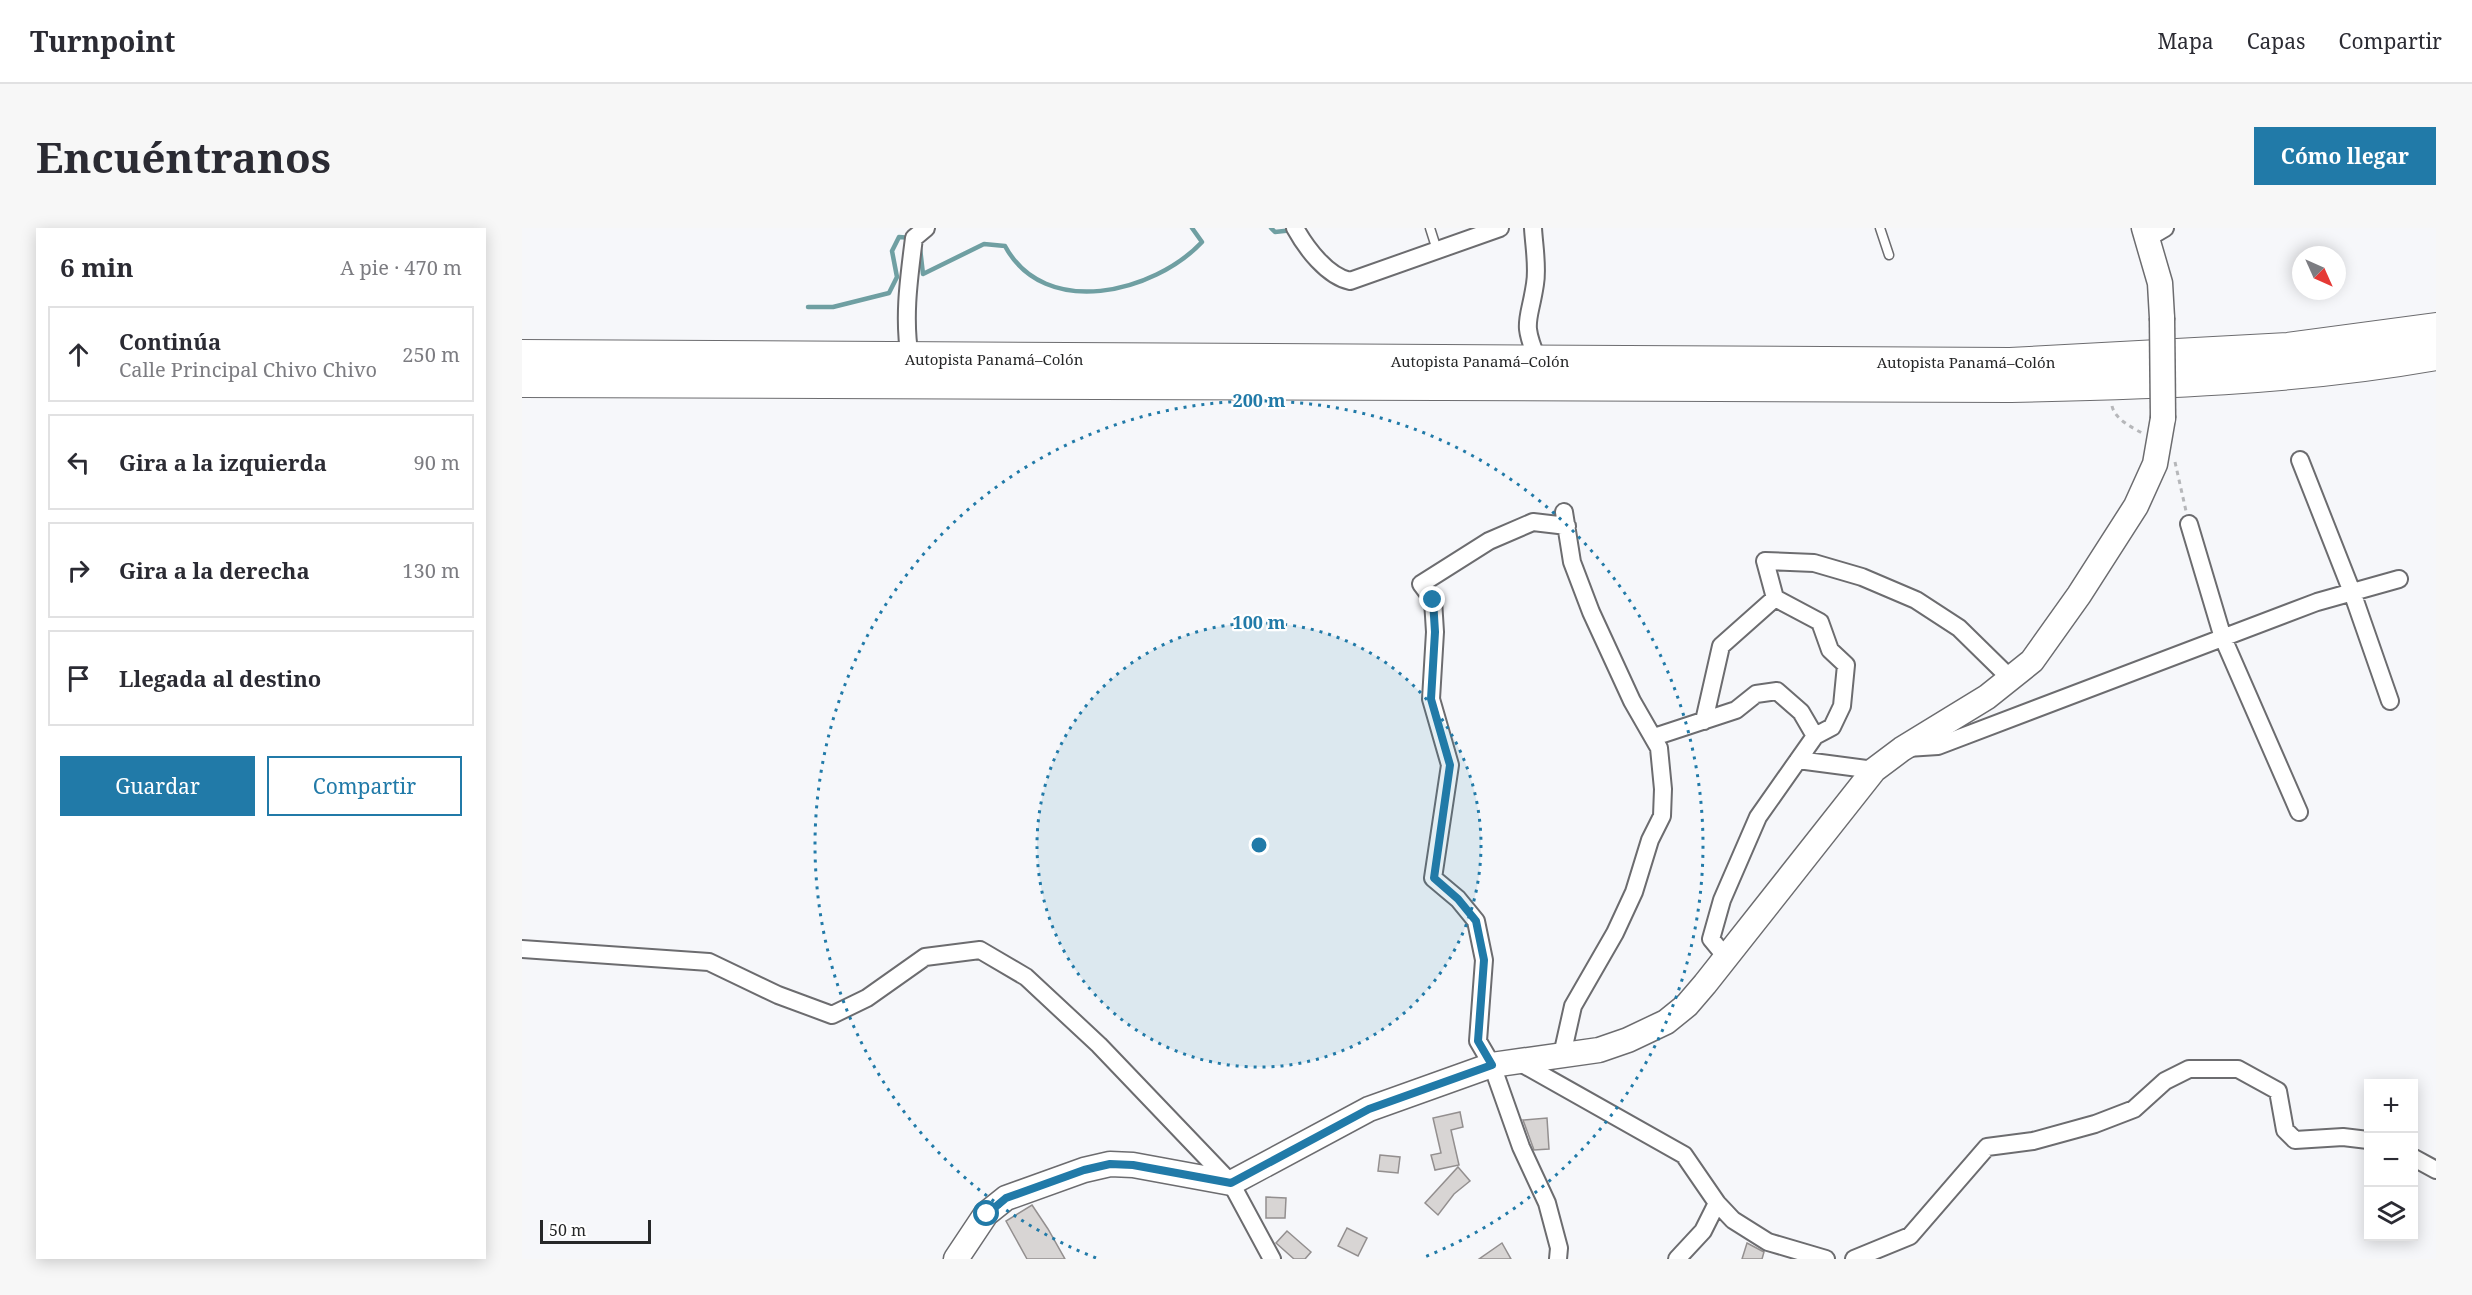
<!DOCTYPE html>
<html lang="es">
<meta charset="utf-8">
<style>
:root{--surface:#fff;--page:#f7f7f7;--text:#2b2b33;--muted:#7c7c81;--line:#e1e1e2;--accent:#217aa8}
body{margin:0;font-family:"Noto Serif",serif;background:var(--page);color:var(--text)}
.controls{position:absolute;right:18px;bottom:18px;display:grid;overflow:hidden;border-radius:0px;box-shadow:0 3px 15px #0003}
.controls button{width:54px;height:54px;display:grid;place-items:center;padding:0;border:0;border-bottom:2px solid var(--line);background:var(--surface);color:var(--text);font:30px sans-serif}
.compass{position:absolute;left:1770px;top:18px;width:54px;height:54px;border-radius:50%;background:var(--surface);box-shadow:0 3px 15px #0003;rotate:135deg}
.scale{position:absolute;left:18px;bottom:15px;width:111px;box-sizing:border-box;padding-left:6px;border:3px solid #262728;border-top:0;font-size:16px;line-height:21px;white-space:nowrap;color:#262728;-webkit-text-stroke:4px #fff;paint-order:stroke}
.stop{position:absolute;width:18px;height:18px;margin:-14px;border:4px solid #217aa8;border-radius:50%;background:#fff}
.stop.end{background:#217aa8;border-color:#fff;box-shadow:0 2px 6px #0008}
.list{margin:0;padding:0;list-style:none}
h2{display:flex;justify-content:space-between;align-items:center;height:78px;margin:0;padding:0 24px;font-size:26px}
h2 small{font-size:20px;font-weight:400;color:var(--muted)}
.list li{display:grid;grid-template-columns:39px 1fr auto;gap:18px;align-items:center;box-sizing:border-box;height:96px;margin:0 12px 12px;padding:0 12px;border:2px solid var(--line);border-radius:0px}
.list b{display:block;font-size:22px;white-space:nowrap}
.list p{margin:0;font-size:20px;white-space:nowrap;color:var(--muted)}
.list em{font-size:20px;font-style:normal;color:var(--muted)}
.actions{display:flex;gap:12px;padding:18px 24px}
.actions a{flex:1;padding:14px 0;border:2px solid var(--accent);border-radius:0px;text-align:center;font-size:21px;color:var(--accent)}
.actions .main{background:var(--accent);color:#fff}
.icon{flex:none;width:33px;height:33px;fill:none;stroke:currentColor;stroke-width:2;stroke-linecap:round;stroke-linejoin:round}
.map{position:relative;flex:none;width:1914px;height:1031px;overflow:hidden;border-radius:0px}
header{display:flex;align-items:center;gap:36px;box-sizing:border-box;height:84px;padding:0 30px;background:var(--surface);border-bottom:2px solid var(--line)}
header strong{font-size:28px}
nav{display:flex;gap:33px;margin-inline-start:auto;font-size:21px}
.intro{display:flex;align-items:center;justify-content:space-between;box-sizing:border-box;height:144px;padding:0 36px}
h1{margin:0;font-size:42px}
.button{padding:15px 27px;border-radius:0px;background:var(--accent);color:#fff;font-size:21px;font-weight:700}
main{display:flex;gap:36px;padding:0 36px}
aside{flex:1;background:var(--surface);border-radius:0px;box-shadow:0 3px 15px #0003}
.map>svg:first-child{display:block}
</style>
<header>
<strong>Turnpoint</strong>
<nav><a>Mapa</a><a>Capas</a><a>Compartir</a></nav>
</header>
<div class="intro"><h1>Encuéntranos</h1><a class="button">Cómo llegar</a></div>
<main>
<aside>
<h2>6 min<small>A pie · 470 m</small></h2>
<ul class="list">
<li><svg class="icon" aria-label="ahead" viewBox="0 0 24 24"><path d="M12 20V5M6 11l6-6 6 6"/></svg><div><b>Continúa</b><p>Calle Principal Chivo Chivo</p></div><em>250 m</em></li>
<li><svg class="icon" aria-label="left" viewBox="0 0 24 24"><path d="M17 20v-9H6M10 6l-5 5 5 5"/></svg><div><b>Gira a la izquierda</b></div><em>90 m</em></li>
<li><svg class="icon" aria-label="right" viewBox="0 0 24 24"><path d="M7 20v-9h11M14 6l5 5-5 5"/></svg><div><b>Gira a la derecha</b></div><em>130 m</em></li>
<li><svg class="icon" aria-label="arrive" viewBox="0 0 24 24"><path d="M6 21V4h12l-3 4 3 4H6"/></svg><div><b>Llegada al destino</b></div></li>
</ul>
<div class="actions"><a class="main">Guardar</a><a>Compartir</a></div>
</aside>
<div class="map">
<svg width="1914" height="1031" viewBox="0 0 1914 1031">
<rect width="100%" height="100%" fill="#f6f7fa"/>
<g fill="none" stroke-linecap="round" stroke-linejoin="round">
<!-- stream -->
<path stroke="#6f9fa2" stroke-width="4.5" d="M 749,0 L 753,4 L 771,2
M 398,20 L 401,46 L 462,16 L 483,18 C 523,92 632,65 680,14 L 670,0
M 286,79 L 311,79 L 367,65 L 375,49 L 370,23 L 377,9 L 390,10"/>
</g>
<!-- building -->
<path fill="#d8d5d4" stroke="#938f8f" stroke-width="1.5" d="M 938,884 L 941,899 L 929,902 L 937,937 L 913,942 L 909,927 L 919,925 L 911,890 Z
M 1025,890 L 1027,921 L 1012,922 L 1001,892 Z
M 858,927 L 878,929 L 876,945 L 856,943 Z
M 936,939 L 948,953 L 932,966 L 916,987 L 903,975 Z
M 744,969 L 764,970 L 763,990 L 744,990 Z
M 510,977 L 526,1001 L 543,1031 L 505,1031 L 484,993 Z
M 825,1000 L 845,1010 L 836,1028 L 816,1018 Z
M 765,1003 L 789,1024 L 783,1031 L 772,1031 L 754,1015 Z
M 980,1015 L 989,1031 L 957,1031 Z
M 1225,1015 L 1242,1024 L 1240,1031 L 1220,1031 Z"/>
<g fill="none" stroke-linecap="round" stroke-linejoin="round">
<defs>
<path id="lane" d="M 908,0 L 915,22
M 1358,0 L 1367,27"/>
<path id="street" d="M 773,0 C 784,20 805,48 828,53 L 978,0
M 1011,0 C 1012,18 1016,39 1013,56 C 1007,96 999,92 1016,133
M 1626,10 L 1643,0
M 388,130 C 381,90 387,50 392,10 L 404,0
M 1778,232 L 1830,364 L 1868,473
M 1667,296 L 1701,410 L 1777,584
M 1182,493 L 1199,418 L 1253,370
M 1293,508 L 1310,499 L 1320,478 L 1324,437 L 1308,422 L 1298,394 L 1253,370 L 1243,333 L 1292,335 L 1340,349 L 1394,372 L 1437,400 L 1488,450
M 1132,509 L 1214,482 L 1234,466 L 1255,463 L 1279,484 L 1293,508 L 1236,589 L 1200,672 L 1189,711 L 1203,728
M 1385,520 L 1416,518 L 1795,374 L 1877,351
M 1276,532 L 1352,542
M 0,721 L 187,734 L 256,767 L 310,787 L 345,770 L 403,729 L 458,722 L 504,749 L 577,817 L 709,955 L 750,1031
M 1040,827 L 1051,778 L 1093,705 L 1112,664 L 1128,612 L 1140,588 L 1141,561 L 1137,520 L 1110,473 L 1069,384 L 1050,334 L 1042,284
M 997,834 L 1162,927 L 1195,975 L 1211,992 L 1246,1014 L 1304,1031
M 1892,930 L 1914,942
M 1036,1031 L 1037,1020 L 1025,975 L 999,919 L 970,837 L 956,813 L 962,732 L 954,693 L 936,671 L 911,650 L 928,537 L 909,471 L 913,404 L 911,372 L 899,356 L 967,313 L 1011,294 L 1045,298
M 1155,1031 L 1181,1003 L 1195,975
M 1332,1031 L 1388,1008 L 1465,919 L 1511,913 L 1573,896 L 1612,881 L 1643,853 L 1667,841 L 1716,841 L 1756,863 L 1763,902 L 1773,912 L 1821,909 L 1846,912"/>
<path id="secondary" d="M 1622,0 L 1638,55 L 1640,90
M 434,1031 L 464,986 L 484,970 L 562,942 L 588,936 L 611,937 L 709,955 L 847,881 L 970,837 L 1077,822 L 1106,812 L 1144,794 L 1165,777 L 1183,756 L 1352,542 L 1380,521 L 1465,469 L 1510,433 L 1557,367 L 1614,278 L 1633,236 L 1641,190"/>
<path id="highway" d="M 0,128 L 1488,136 L 1766,121 L 1914,101
M 0,153 L 1489,158 C 1631,155 1774,151 1914,126"/>
</defs>
<!-- lane casing -->
<use href="#lane" stroke="#6c6c6f" stroke-width="11"/>
<!-- street casing -->
<use href="#street" stroke="#6c6c6f" stroke-width="20"/>
<!-- secondary casing -->
<use href="#secondary" stroke="#6c6c6f" stroke-width="27"/>
<!-- highway casing -->
<use href="#highway" stroke="#6c6c6f" stroke-width="34"/>
<!-- path -->
<path stroke="#b6b7ba" stroke-width="3" stroke-dasharray="4.5 4.5" stroke-linecap="butt" d="M 1590,178 C 1593,191 1609,199 1620,205
M 1653,234 L 1664,283"/>
<!-- lane -->
<use href="#lane" stroke="#fff" stroke-width="8"/>
<!-- street -->
<use href="#street" stroke="#fff" stroke-width="16"/>
<!-- secondary -->
<use href="#secondary" stroke="#fff" stroke-width="24"/>
<!-- highway -->
<use href="#highway" stroke="#fff" stroke-width="32"/>
<defs>
<path id="secondary-bridge" d="M 1640,90 L 1641,190"/>
</defs>
<!-- secondary-bridge casing -->
<use href="#secondary-bridge" stroke="#6c6c6f" stroke-width="27" stroke-linecap="butt"/>
<!-- secondary-bridge -->
<use href="#secondary-bridge" stroke="#fff" stroke-width="24"/>
</g>
<g fill="none" stroke-linecap="round" stroke-linejoin="round">
<!-- route -->
<path stroke="#217aa8" stroke-width="8" d="M 465,986 L 484,970 L 562,942 L 588,936 L 611,937 L 709,955 L 847,881 L 970,837 L 956,813 L 962,732 L 954,693 L 936,671 L 912,650 L 928,537 L 909,471 L 913,404 L 911,372"/>
</g>
<!-- distance rings -->
<circle cx="737" cy="617" r="222" fill="#217aa8" fill-opacity=".12"/>
<g fill="none" stroke="#217aa8" stroke-width="3" stroke-dasharray="3 6">
<circle cx="737" cy="617" r="222"/>
<path d="M574 1030A444 444 0 1 1 900 1030"/>
</g>
<g text-anchor="middle" dominant-baseline="central" stroke-width="4.5" stroke-linejoin="round" paint-order="stroke">
<!-- street labels -->
<g font-size="15" fill="#262728" stroke="#fff">
<text x="472" y="131">Autopista Panamá–Colón</text>
<text x="958" y="133">Autopista Panamá–Colón</text>
<text x="1444" y="134">Autopista Panamá–Colón</text>
</g>
</g>
<circle cx="737" cy="617" r="9" fill="#217aa8" stroke="#fff" stroke-width="3"/>
<g font-size="18" text-anchor="middle" font-weight="bold" fill="#217aa8" stroke="#fff" stroke-width="4.5" stroke-linejoin="round" paint-order="stroke">
<text x="737" y="179">200 m</text>
<text x="737" y="401">100 m</text>
</g>
</svg>
<div class="controls">
<button>+</button>
<button>−</button>
<button><svg class="icon" aria-label="layers" viewBox="0 0 24 24"><path d="M12 4l9 5-9 5-9-5zM3 14l9 5 9-5"/></svg></button>
</div>
<svg class="compass" viewBox="-18 -18 36 36"><path d="M0-13l5 13h-10z" fill="#e53935"/><path d="M0 13l5-13h-10z" fill="#7c7c81"/></svg>
<div class="scale">50 m</div>
<div class="stop" style="left:465px;top:986px"></div>
<div class="stop end" style="left:911px;top:372px"></div>
</div>
</main>
